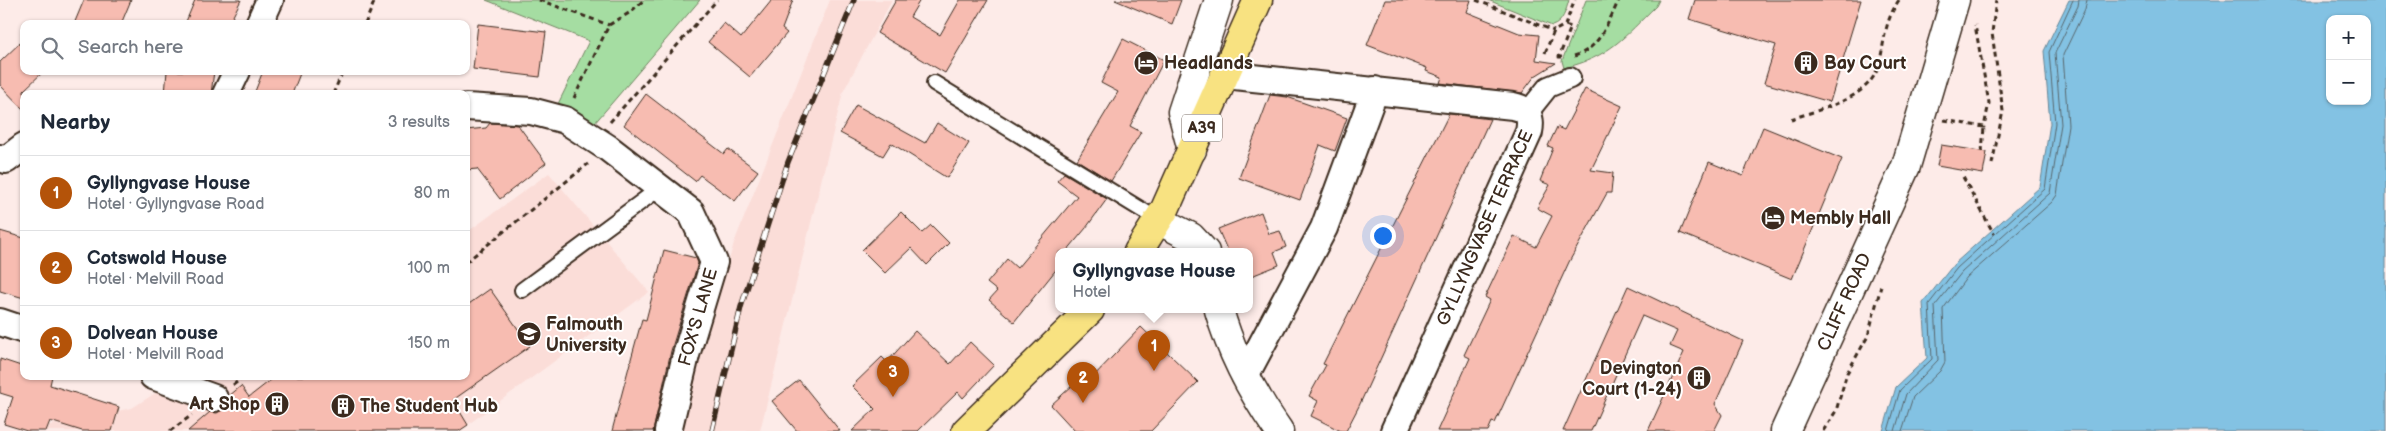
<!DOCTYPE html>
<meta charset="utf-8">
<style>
:root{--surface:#fff;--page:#f2f2f3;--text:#1f2937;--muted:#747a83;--line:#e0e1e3;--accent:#b45309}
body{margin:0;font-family:"Balsamiq Sans",sans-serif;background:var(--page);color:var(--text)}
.controls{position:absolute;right:15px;top:15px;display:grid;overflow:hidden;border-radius:10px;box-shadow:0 1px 4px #0004}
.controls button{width:45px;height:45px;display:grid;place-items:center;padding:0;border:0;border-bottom:1px solid var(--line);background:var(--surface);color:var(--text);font:25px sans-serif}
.you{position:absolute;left:1382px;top:235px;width:18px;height:18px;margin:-12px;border:4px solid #fff;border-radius:50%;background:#1a73e8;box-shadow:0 0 0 8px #1a73e833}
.badge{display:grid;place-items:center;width:32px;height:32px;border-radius:50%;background:var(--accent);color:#fff;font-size:16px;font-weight:700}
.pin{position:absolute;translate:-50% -41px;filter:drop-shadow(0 1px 2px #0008)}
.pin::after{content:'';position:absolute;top:26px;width:18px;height:15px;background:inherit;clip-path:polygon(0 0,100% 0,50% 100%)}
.popup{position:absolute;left:1055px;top:248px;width:198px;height:65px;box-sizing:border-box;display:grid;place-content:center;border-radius:10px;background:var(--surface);filter:drop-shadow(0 1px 4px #0005);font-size:16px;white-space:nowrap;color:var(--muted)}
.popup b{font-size:19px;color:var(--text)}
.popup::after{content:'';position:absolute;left:50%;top:100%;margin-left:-10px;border:10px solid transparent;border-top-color:var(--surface)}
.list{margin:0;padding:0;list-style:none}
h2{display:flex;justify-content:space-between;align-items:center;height:65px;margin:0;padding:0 20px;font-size:21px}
h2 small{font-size:16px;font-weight:400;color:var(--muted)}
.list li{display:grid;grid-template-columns:32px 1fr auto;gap:15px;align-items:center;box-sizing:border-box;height:75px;padding:0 20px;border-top:1px solid var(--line)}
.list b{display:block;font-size:19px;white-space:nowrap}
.list p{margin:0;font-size:16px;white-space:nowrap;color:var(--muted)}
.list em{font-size:16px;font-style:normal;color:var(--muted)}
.icon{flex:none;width:28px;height:28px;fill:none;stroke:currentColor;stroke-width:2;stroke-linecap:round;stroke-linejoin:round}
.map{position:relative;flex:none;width:2386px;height:431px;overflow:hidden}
.search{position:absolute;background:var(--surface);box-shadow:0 1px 4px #0004;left:20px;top:20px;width:450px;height:55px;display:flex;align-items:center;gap:12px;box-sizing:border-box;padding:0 18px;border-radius:10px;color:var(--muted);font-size:19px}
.panel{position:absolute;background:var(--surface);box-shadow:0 1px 4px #0004;left:20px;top:90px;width:450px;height:290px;border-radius:10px}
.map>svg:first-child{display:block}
</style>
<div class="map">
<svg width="2386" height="431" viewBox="0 0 2386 431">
<rect width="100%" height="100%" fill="#fdebe8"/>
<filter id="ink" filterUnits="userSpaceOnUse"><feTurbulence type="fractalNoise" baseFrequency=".02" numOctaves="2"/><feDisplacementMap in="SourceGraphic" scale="10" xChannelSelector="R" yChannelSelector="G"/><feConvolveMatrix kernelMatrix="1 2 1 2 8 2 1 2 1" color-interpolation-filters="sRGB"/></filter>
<g filter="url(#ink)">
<!-- built -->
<path fill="#fbddd8" d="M 830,0 L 892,0 L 843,92 L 760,431 L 682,431 L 690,390 L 734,243 Z
M 549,173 L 649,292 L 459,431 L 21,431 L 132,408 L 182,376 L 466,376 L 466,233 Z"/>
<!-- green -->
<path fill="#a5dda2" stroke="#708460" d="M 486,0 L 700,0 L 593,125 L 557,106 L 589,41 Z
M 1488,0 L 1569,0 C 1566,10 1563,23 1552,26 Z
M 1586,0 L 1659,0 L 1656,6 C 1624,37 1610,57 1564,68 L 1562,61 Z"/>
<!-- water -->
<path fill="#83c2e3" stroke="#668594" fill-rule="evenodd" d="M 2069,0 L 2386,0 L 2386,431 L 1883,431 L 1896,387 L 1927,358 L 1923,303 L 1954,264 L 2040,187 L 2050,123 L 2044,51 ZM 2330,19 L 2367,19 L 2367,101 L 2330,101 Z"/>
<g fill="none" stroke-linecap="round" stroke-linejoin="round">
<!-- shore -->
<path stroke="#58676d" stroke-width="1" d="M 1888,431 L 1900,390 L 1932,359 L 1929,304 L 1957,268 L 2045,189 L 2055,123 L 2049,52 L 2073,0
M 1895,431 L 1906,394 L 1938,360 L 1935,306 L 1962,272 L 2050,193 L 2061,124 L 2055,53 L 2078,6 L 2079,0
M 1902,431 L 1913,397 L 1940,371 L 1945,362 L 1943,309 L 1967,277 L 2052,202 L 2057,195 L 2068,125 L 2063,55 L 2085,9 L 2087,0"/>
</g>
<!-- building -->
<path fill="#f7bcb1" stroke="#3b2a1e" d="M 84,0 L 131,0 L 121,24 L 74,24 Z
M 195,0 L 241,0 L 229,24 L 185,24 Z
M 772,0 L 793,0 L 782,29 L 787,33 L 750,77 L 708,42 L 724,23 L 741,38 Z
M 896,0 L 920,0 L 910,17 L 940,35 L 960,0 L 988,0 L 945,73 L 877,33 Z
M 1115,0 L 1181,0 L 1172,24 Z
M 1385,0 L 1471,0 L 1467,12 L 1519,33 L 1539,35 L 1536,60 L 1556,63 L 1535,76 L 1522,93 L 1440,83 L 1442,77 L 1426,71 L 1427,68 L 1367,45 Z
M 1695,0 L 1861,0 L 1830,102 L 1764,83 L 1776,45 L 1689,19 Z
M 478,24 L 546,32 L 540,77 L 473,69 Z
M 24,39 L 24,71 L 44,71 L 24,90 L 24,110 L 0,85 L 0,62 Z
M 1123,39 L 1164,60 L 1130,126 L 1141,132 L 1111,181 L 1077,160 L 1118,92 L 1101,83 Z
M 167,71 L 214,71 L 211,94 L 165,94 Z
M 263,71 L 301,71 L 292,94 L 254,94 Z
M 1585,89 L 1622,106 L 1591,170 L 1613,173 L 1611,193 L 1607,193 L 1569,262 L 1495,423 L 1492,422 L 1488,431 L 1437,431 L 1470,358 L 1464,355 L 1490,300 L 1485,297 L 1514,236 L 1536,247 L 1552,216 L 1537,208 L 1550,185 L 1540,181 L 1553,148 L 1548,146 L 1557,127 L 1564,130 Z
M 646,94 L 724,154 L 728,149 L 758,171 L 735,201 L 700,175 L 695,181 L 624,125 Z
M 1270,95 L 1287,97 L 1347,118 L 1335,151 L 1320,145 L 1300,200 L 1239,178 Z
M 856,105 L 925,143 L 937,123 L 969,143 L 947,178 L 891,143 L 883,156 L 840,133 Z
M 1449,114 L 1490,119 L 1359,406 L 1346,431 L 1341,431 L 1311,416 L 1318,401 L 1309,396 L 1326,365 L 1323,364 Z
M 490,123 L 518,125 L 546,163 L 500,199 L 477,169 L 466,170 L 466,130 L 486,128 Z
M 1763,127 L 1842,159 L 1792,279 L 1680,233 L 1709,162 L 1743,176 Z
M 1941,145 L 1987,152 L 1983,174 L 1937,166 Z
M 1064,173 L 1107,199 L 1086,228 L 1066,252 L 1059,252 L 1059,266 L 1014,322 L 989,300 L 997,291 L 987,283 L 1007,259 L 1017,268 L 1077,196 L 1057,181 Z
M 901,212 L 922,233 L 931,225 L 949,243 L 927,265 L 911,248 L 885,273 L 862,250 Z
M 1261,212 L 1269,234 L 1280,231 L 1286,247 L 1274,252 L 1279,265 L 1249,277 L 1249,252 L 1228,252 L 1218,229 Z
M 0,231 L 24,238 L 24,298 L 0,291 Z
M 664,250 L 696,258 L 698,263 L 671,351 L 653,431 L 612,431 L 631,359 L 642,319 L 646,320 Z
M 1628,286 L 1743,341 L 1715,404 L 1722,415 L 1714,431 L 1648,431 L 1684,352 L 1670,346 L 1677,331 L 1642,316 L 1591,431 L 1563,431 Z
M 490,289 L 530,346 L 453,400 L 468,425 L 459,431 L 188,431 L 210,412 L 217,413 L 224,409 L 228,404 L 229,396 L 241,386 L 249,397 L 276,376 L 466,376 L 466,306 Z
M 1141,327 L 1198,382 L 1151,431 L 1075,431 L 1051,405 L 1084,375 L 1089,381 Z
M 915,331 L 950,364 L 970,342 L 994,365 L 963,398 L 958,392 L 918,431 L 852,431 L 875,409 L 852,386 L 882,357 L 887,362 Z
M 0,359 L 24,367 L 24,376 L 52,376 L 50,385 L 119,407 L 112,431 L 82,431 L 50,421 L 46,431 L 27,431 L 4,424 L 13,397 L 0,393 Z
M 799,380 L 840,431 L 797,431 L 772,401 Z"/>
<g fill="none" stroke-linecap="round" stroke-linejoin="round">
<defs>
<path id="service" d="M 934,83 L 1160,221
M 522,290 L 660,188"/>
<path id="pedestrian" d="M 1528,112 L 1548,87 L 1570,78"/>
<path id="minor" d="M 259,24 L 270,0
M 1225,75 L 1513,106 C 1528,109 1532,117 1529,132 L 1394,431
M 226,94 L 237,71
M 466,107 L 531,111 L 565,120 L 608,148 L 691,212 L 714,262 L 686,355 L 668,431
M 0,158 L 6,160 L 24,146
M 0,322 L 24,330
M 153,376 L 214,398
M 1245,376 L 1324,228 L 1375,90"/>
<g id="tertiary">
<path d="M 1192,150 L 1182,112 L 1219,0"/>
<path d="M 1160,221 L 1191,237 L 1205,252"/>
<path d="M 1219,310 C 1231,353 1253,394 1279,431"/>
<path id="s1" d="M 1785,431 L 1906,166 L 1955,0"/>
</g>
<path id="primary" d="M 1138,252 L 1165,209 L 1258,0
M 966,431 L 1090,310"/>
</defs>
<!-- service casing -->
<use href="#service" stroke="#3b2a1e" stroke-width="18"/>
<!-- pedestrian casing -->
<use href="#pedestrian" stroke="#3b2a1e" stroke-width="24"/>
<!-- minor casing -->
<use href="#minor" stroke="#3b2a1e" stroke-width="30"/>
<!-- tertiary casing -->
<use href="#tertiary" stroke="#3b2a1e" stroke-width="31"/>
<!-- primary casing -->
<use href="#primary" stroke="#3b2a1e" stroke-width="31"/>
<!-- path -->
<path stroke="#3b2a1e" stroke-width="3" stroke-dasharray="5 4" stroke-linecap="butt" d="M 539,0 L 609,25
M 1476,0 L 1554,31
M 365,24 L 375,0
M 1545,53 L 1554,31 L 1565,25 L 1575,0
M 1574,56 C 1600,49 1608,22 1619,0
M 1562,57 L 1559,57 L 1571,27 L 1565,25
M 333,94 L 343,71
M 574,98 L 609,25 L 629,13 L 644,0
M 1791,119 C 1823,108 1872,99 1880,61 C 1885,37 1885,21 1899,0
M 1944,120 L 1984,127 L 1989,103 L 1975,25
M 610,122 L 717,0
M 1982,152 L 1984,127
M 1992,164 L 2003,111 L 1992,33 L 1996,0
M 1963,177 L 1994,234
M 466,262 L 588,164
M 233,385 L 245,376
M 170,431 L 192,415
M 1823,431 L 1836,411 L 1847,373 L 1868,336 L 1881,286"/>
<!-- service -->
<use href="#service" stroke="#fff" stroke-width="14"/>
<!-- pedestrian -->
<use href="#pedestrian" stroke="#fff" stroke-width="20"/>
<!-- minor -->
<use href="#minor" stroke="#fff" stroke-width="26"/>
<!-- tertiary -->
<use href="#tertiary" stroke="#fff" stroke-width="28"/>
<!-- primary -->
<use href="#primary" stroke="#f8e281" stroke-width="28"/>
<defs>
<path id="rail" d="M 712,431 L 741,307 L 788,162 L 854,0"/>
</defs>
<!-- rail casing -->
<use href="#rail" stroke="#3b2a1e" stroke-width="5.5"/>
<!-- rail -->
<use href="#rail" stroke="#fff" stroke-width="4" stroke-dasharray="11" stroke-linecap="butt"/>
</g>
</g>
<!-- icons -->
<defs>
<symbol id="hotel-disc" viewBox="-11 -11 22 22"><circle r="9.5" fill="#3b2a1e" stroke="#fff"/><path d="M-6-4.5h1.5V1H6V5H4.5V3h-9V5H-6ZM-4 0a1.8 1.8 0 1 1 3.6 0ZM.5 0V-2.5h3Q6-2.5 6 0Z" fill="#fff"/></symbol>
<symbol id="building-disc" viewBox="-11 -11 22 22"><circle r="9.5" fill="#3b2a1e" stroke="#fff"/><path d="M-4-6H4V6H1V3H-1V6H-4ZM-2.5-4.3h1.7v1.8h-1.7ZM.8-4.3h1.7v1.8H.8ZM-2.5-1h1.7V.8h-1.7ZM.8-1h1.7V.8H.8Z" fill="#fff"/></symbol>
<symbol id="university-disc" viewBox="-11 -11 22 22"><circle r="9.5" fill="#3b2a1e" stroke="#fff"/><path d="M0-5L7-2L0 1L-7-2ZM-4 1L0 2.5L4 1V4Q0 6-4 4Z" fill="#fff"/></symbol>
</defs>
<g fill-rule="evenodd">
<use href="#hotel-disc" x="1132" y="49" width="28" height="28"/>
<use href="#building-disc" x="1792" y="49" width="28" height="28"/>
<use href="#hotel-disc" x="1759" y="204" width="28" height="28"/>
<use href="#university-disc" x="515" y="320" width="28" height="28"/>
<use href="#building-disc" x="1685" y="364" width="28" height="28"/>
<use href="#building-disc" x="263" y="390" width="28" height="28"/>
<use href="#building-disc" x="329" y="392" width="28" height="28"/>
</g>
<g text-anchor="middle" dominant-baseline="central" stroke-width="4" stroke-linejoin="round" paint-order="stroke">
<!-- shield labels -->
<rect fill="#fff" stroke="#766a62" stroke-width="1" x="1182" y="114.5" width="40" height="27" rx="4"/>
<g font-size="16" font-weight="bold" fill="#3b2a1e">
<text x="1202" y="128">A39</text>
</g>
<!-- poi labels -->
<g font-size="18" font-weight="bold" fill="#3b2a1e" stroke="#fff" text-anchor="start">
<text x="1164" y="63">Headlands</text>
<text x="1824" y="63">Bay Court</text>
<text x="1790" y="218">Membly Hall</text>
<text x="546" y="324">Falmouth<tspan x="546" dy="21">University</tspan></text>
<text x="1682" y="368" text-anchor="end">Devington<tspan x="1682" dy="21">Court (1-24)</tspan></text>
<text x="260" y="404" text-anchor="end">Art Shop</text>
<text x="360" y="406">The Student Hub</text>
</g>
<!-- street labels -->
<g font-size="18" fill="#3b2a1e" stroke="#fff">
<text transform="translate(1485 228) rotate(-66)">GYLLYNGVASE TERRACE</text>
<text stroke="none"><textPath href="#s1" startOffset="142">CLIFF ROAD</textPath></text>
<text transform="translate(698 317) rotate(-74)">FOX'S LANE</text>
</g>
</g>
</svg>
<div class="controls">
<button>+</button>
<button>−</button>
</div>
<div class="you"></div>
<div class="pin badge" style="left:1154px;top:371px">1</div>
<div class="popup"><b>Gyllyngvase House</b>Hotel</div>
<div class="pin badge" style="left:1083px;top:403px">2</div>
<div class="pin badge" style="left:893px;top:397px">3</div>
<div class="search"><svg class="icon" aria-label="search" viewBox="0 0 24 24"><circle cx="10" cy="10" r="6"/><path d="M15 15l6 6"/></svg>Search here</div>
<section class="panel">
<h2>Nearby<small>3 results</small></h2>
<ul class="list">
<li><span class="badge">1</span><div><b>Gyllyngvase House</b><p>Hotel · Gyllyngvase Road</p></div><em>80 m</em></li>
<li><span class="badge">2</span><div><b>Cotswold House</b><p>Hotel · Melvill Road</p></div><em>100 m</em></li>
<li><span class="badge">3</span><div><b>Dolvean House</b><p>Hotel · Melvill Road</p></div><em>150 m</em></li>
</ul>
</section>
</div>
